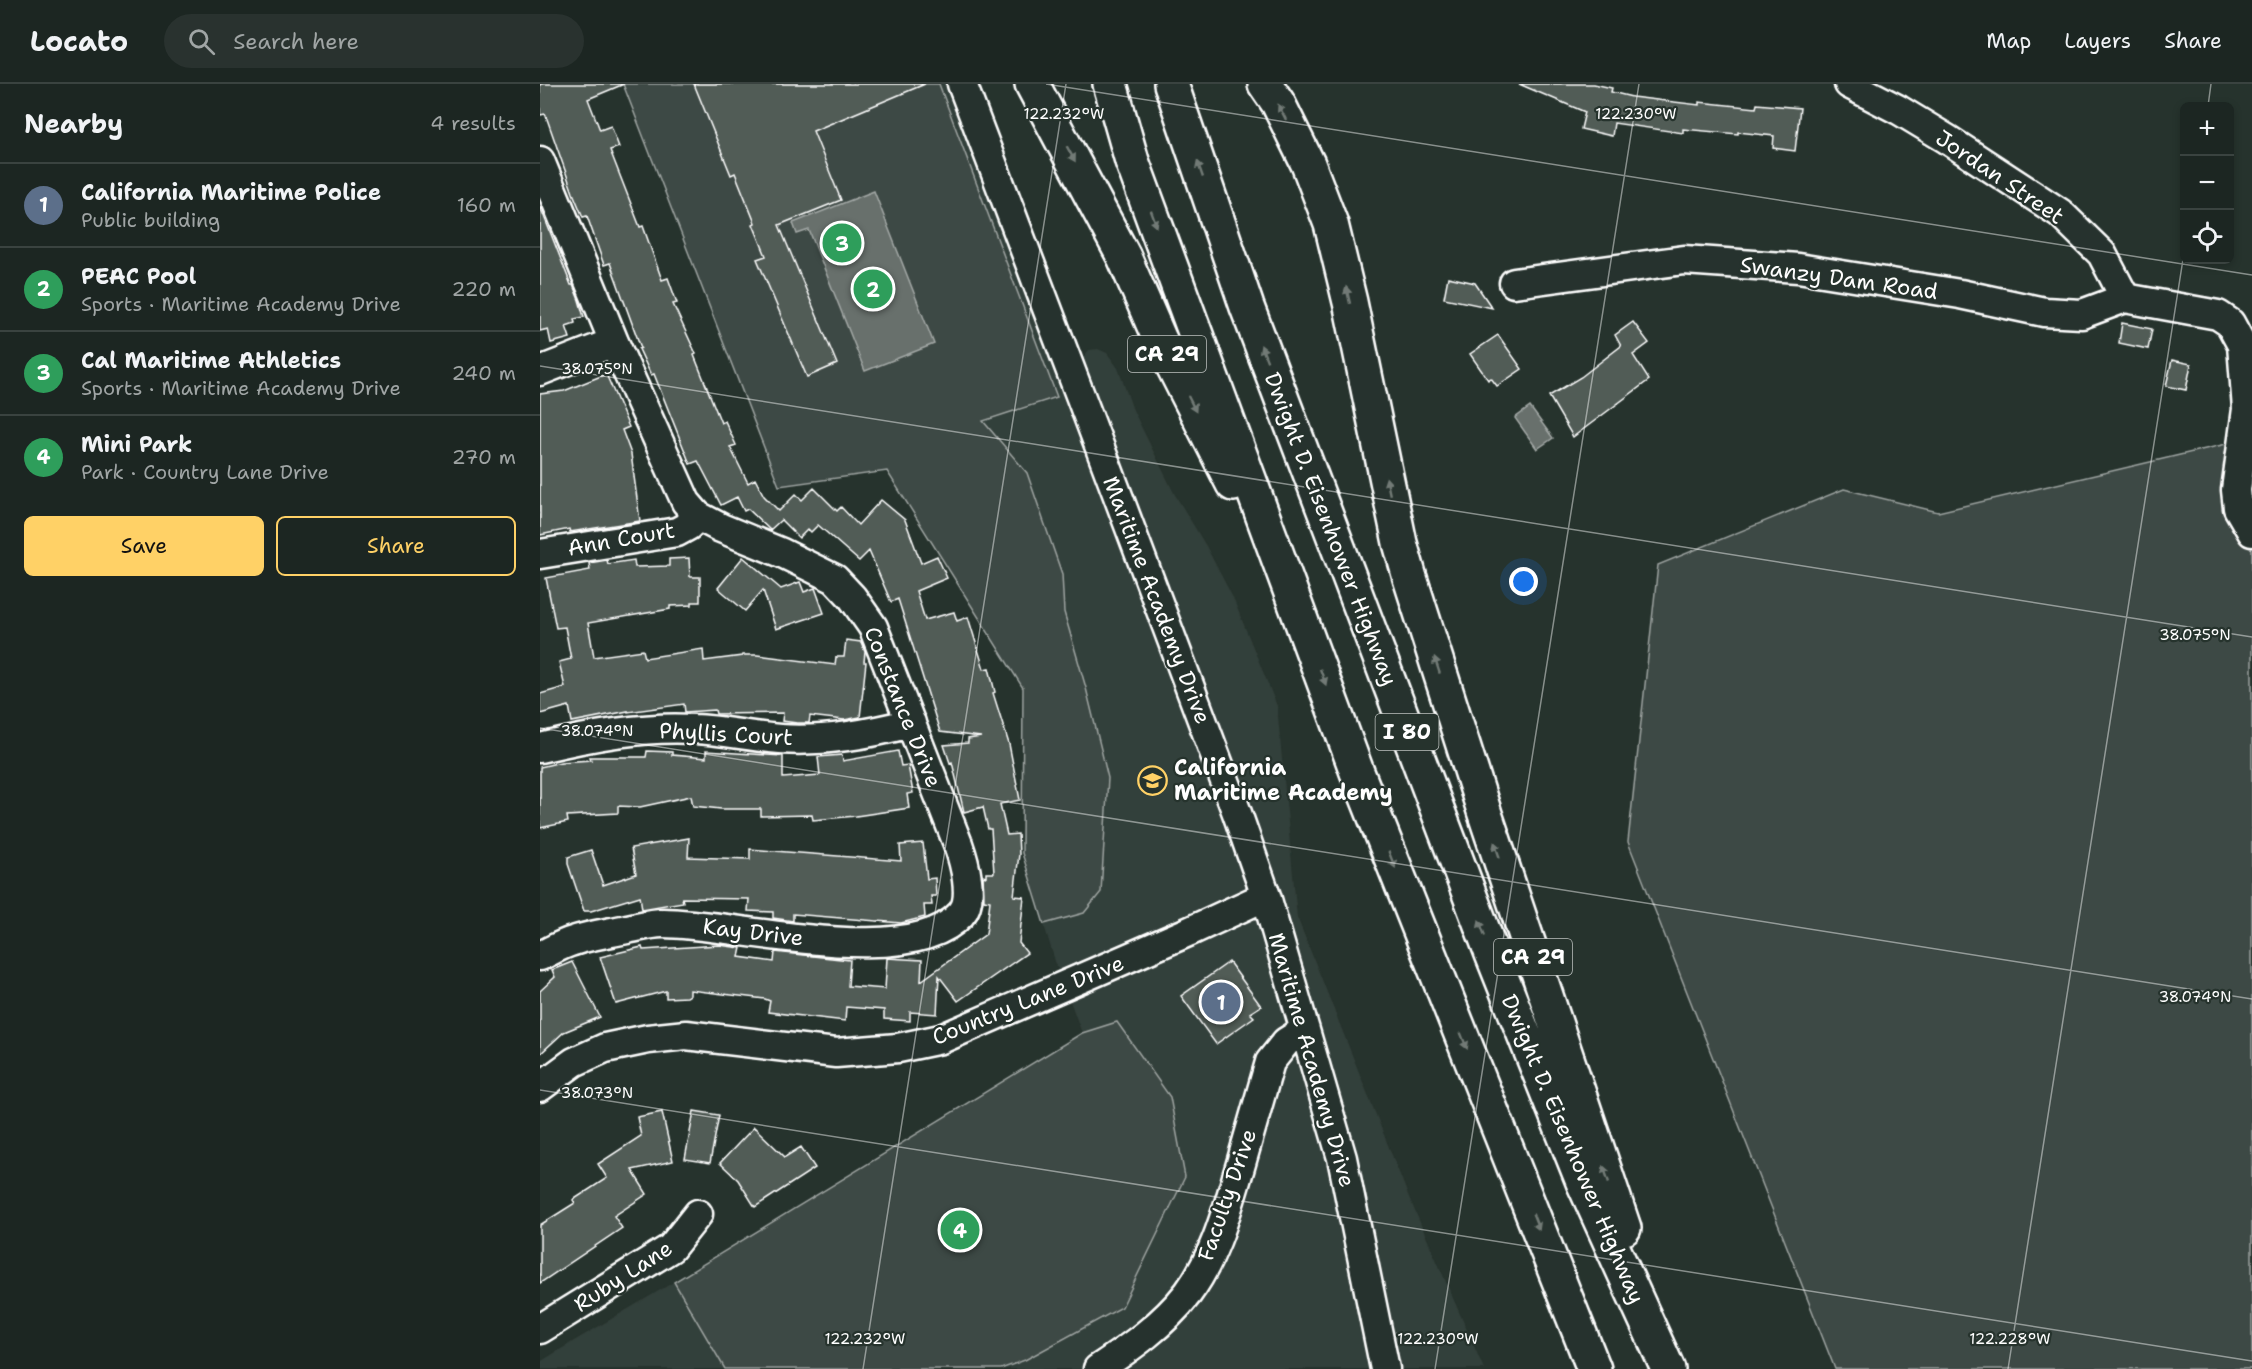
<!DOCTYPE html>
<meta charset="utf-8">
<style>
:root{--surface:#1c2622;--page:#29322f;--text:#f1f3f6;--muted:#a0a5a5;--line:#3a4340;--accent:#ffd166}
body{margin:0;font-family:"Shantell Sans",sans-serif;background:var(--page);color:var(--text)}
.controls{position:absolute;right:18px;top:18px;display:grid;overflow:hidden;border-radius:9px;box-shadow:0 3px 9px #0003}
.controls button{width:54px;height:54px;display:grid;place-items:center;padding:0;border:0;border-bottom:2px solid var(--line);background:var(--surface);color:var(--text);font:30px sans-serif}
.you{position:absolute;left:984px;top:498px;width:21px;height:21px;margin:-15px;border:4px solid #fff;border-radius:50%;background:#1a73e8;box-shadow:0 0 0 9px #1a73e833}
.badge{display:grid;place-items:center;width:39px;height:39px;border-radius:50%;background:var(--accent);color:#fff;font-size:20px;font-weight:700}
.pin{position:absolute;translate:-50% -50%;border:3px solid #fff;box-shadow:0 2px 6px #0006}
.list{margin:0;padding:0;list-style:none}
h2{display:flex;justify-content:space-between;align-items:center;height:78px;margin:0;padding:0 24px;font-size:26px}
h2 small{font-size:20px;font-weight:400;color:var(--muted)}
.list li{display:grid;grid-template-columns:39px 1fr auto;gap:18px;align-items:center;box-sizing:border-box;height:84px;padding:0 24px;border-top:2px solid var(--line)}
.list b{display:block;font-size:22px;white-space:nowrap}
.list p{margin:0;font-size:20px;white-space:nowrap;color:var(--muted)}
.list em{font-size:20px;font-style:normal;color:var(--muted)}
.actions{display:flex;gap:12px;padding:18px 24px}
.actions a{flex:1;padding:14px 0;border:2px solid var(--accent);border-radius:9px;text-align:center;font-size:21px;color:var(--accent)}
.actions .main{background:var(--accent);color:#111}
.icon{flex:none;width:33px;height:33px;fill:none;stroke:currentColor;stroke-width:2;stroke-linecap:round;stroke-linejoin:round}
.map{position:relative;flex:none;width:1712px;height:1285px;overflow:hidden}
header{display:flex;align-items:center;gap:36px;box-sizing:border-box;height:84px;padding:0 30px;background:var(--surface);border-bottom:2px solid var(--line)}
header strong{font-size:28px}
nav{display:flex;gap:33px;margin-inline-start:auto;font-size:21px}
.search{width:420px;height:54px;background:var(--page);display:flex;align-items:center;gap:15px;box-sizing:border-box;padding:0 21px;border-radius:33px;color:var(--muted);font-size:22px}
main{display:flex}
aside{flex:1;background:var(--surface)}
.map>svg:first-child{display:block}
</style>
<header>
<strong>Locato</strong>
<div class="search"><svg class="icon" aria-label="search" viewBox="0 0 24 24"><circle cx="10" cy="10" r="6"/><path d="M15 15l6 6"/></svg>Search here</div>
<nav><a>Map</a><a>Layers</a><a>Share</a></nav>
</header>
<main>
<aside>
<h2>Nearby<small>4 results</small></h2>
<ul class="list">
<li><span class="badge" style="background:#5c6f8a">1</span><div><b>California Maritime Police</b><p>Public building</p></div><em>160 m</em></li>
<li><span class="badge" style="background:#2e9e5b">2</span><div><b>PEAC Pool</b><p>Sports · Maritime Academy Drive</p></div><em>220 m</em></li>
<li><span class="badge" style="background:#2e9e5b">3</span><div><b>Cal Maritime Athletics</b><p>Sports · Maritime Academy Drive</p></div><em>240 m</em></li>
<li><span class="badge" style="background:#2e9e5b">4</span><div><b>Mini Park</b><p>Park · Country Lane Drive</p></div><em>270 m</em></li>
</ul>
<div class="actions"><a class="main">Save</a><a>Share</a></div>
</aside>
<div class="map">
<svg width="1712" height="1285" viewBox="0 0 1712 1285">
<rect width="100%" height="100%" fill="#26332d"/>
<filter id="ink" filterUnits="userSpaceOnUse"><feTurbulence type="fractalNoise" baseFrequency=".0167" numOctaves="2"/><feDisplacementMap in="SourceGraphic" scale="12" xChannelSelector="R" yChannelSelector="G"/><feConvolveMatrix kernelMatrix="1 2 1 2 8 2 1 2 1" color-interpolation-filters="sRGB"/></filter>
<g filter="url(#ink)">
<!-- built -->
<path fill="#333f3a" d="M 83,0 L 440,0 L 543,273 L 549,266 L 558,265 L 567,269 L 578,284 L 593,326 L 634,409 L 666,462 L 693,514 L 737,622 L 757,833 L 868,1111 L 944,1285 L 0,1285 L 0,1278 L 34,1257 L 308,1095 L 542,949 L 515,877 L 482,769 L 483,603 L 346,387 L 239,402 Z"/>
<!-- green -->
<path fill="#3e4944" stroke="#9ea4a2" stroke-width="1.5" d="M 83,0 L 399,0 L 517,313 L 443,337 L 487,389 L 522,490 L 524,528 L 546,604 L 568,694 L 561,808 L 544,829 L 504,840 L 482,769 L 483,604 L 347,387 L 239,402 Z
M 1712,354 L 1712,1285 L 1295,1285 L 1088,758 L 1118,481 L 1304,405 L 1398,428 Z
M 577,938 L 630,1013 L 645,1093 L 582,1223 L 485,1276 L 461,1285 L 185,1285 L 134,1198 L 542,949 Z"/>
<!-- water -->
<path fill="#67706c" stroke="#a4a9a7" stroke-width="1.5" d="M 334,107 L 394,260 L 325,287 L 269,146 L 257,150 L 253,139 Z
M 990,323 L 1013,354 L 997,365 L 975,334 Z"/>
<!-- building -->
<path fill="#515c57" stroke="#fff" stroke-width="1.5" d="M 0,0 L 84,0 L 48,15 L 60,46 L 71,42 L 79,63 L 70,66 L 100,143 L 103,142 L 122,196 L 128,194 L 137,219 L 133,220 L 156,270 L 154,271 L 181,339 L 185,337 L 196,361 L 190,363 L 208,399 L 215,395 L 224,412 L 239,427 L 256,410 L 262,416 L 274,404 L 297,427 L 301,423 L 318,441 L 341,416 L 365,436 L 381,479 L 397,472 L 407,494 L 376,507 L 385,536 L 414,528 L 417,537 L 428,533 L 444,585 L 449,584 L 455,608 L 453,609 L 469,660 L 480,716 L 460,720 L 467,751 L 478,750 L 479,770 L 474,812 L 484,813 L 479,859 L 487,869 L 418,917 L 399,892 L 397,930 L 370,928 L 370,937 L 344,935 L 344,926 L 306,923 L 305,937 L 280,934 L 228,928 L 230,917 L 225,915 L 150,906 L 150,911 L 147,913 L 126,914 L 126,907 L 76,920 L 60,873 L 102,863 L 103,866 L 179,861 L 201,864 L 199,873 L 234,878 L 235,868 L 310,876 L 308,902 L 345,905 L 347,874 L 382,876 L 381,897 L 446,850 L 450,817 L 444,816 L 443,792 L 446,793 L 446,789 L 454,789 L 451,745 L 448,745 L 443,723 L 424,728 L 412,678 L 410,679 L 404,661 L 428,659 L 428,655 L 441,653 L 400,648 L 358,515 L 351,518 L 329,467 L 319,477 L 278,441 L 271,448 L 268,445 L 259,454 L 241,436 L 230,446 L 208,425 L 204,427 L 197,413 L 181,421 L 158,377 L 150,380 L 114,290 L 111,291 L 99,265 L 101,264 L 70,179 L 64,181 L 47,132 L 43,133 L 33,109 L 6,32 L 5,30 L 0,31 Z
M 154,0 L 385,0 L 273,47 L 301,116 L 239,141 L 297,280 L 267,293 L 217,175 L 226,172 L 213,140 L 215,139 L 195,89 L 191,91 Z
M 979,0 L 1054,0 L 1072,4 L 1071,8 L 1092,13 L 1159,21 L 1159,18 L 1216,24 L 1217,20 L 1260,24 L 1255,67 L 1233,64 L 1234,52 L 1198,48 L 1198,50 L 1143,45 L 1143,49 L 1074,39 L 1072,52 L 1041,45 L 1045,28 Z
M 0,122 L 31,201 L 33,201 L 39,216 L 44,233 L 34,235 L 35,239 L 26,242 L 30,254 L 11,259 L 8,245 L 0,247 Z
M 908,193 L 935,199 L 952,224 L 904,214 Z
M 1093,238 L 1109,259 L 1093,271 L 1109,296 L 1033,353 L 1009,312 L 1041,293 L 1081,262 L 1075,251 Z
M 1582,239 L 1612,245 L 1608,265 L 1579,259 Z
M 958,251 L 982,285 L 957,302 L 951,294 L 948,296 L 930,270 Z
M 1632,276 L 1651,280 L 1646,306 L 1626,302 Z
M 66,290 L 89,343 L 82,346 L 91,370 L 100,437 L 30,448 L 29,445 L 0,451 L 0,310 L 24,307 Z
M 203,473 L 241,505 L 260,498 L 264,508 L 275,504 L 284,529 L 236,545 L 223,506 L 205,527 L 178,504 Z
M 149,474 L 150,493 L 160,493 L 160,518 L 152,518 L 152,521 L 130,522 L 130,525 L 48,539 L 54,573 L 103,566 L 105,574 L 163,565 L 164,577 L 202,572 L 202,571 L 217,571 L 295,581 L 296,573 L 304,573 L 306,556 L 321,558 L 325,568 L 324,578 L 326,578 L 320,633 L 304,636 L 270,632 L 269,639 L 257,639 L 242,637 L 243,629 L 176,630 L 175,626 L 145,628 L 144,620 L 88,628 L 88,627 L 32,638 L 29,622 L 0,630 L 0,610 L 25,603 L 19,578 L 31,575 L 25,543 L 16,544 L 6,494 L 50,486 L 49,479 L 67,476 L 68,480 L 94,476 L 95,483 L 129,482 L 129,475 Z
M 107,667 L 132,668 L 132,671 L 166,674 L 166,667 L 243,672 L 243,694 L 280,691 L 278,673 L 302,671 L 303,677 L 358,667 L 361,682 L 368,681 L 373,709 L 367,710 L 369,724 L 316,732 L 273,736 L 272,731 L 221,732 L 221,725 L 181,725 L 153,722 L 151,712 L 100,723 L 78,722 L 78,729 L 27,732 L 28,738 L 0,744 L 0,683 L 21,678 L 51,676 L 50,673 L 106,673 Z
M 149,754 L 148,773 L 210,775 L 210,765 L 361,777 L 360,761 L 383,759 L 387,795 L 395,794 L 396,812 L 391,812 L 392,821 L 384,821 L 385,833 L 361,839 L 253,830 L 253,837 L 233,834 L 233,828 L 208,827 L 209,815 L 142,814 L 143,818 L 102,825 L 100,812 L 51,827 L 44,827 L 28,780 L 28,773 L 51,766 L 63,801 L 96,790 L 91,764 Z
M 32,878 L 60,933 L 24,948 L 0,970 L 0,907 L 15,893 L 12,886 Z
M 689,878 L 721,922 L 710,929 L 714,933 L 676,960 L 641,912 Z
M 154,1027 L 179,1031 L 170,1079 L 145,1075 Z
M 122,1028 L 133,1077 L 92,1086 L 107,1110 L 74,1132 L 82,1144 L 0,1199 L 0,1141 L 35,1119 L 33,1116 L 67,1094 L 58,1080 L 101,1052 L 97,1033 Z
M 214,1043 L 245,1073 L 261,1063 L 275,1084 L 215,1123 L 198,1096 L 180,1079 Z"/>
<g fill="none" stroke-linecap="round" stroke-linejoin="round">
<defs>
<path id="minor" d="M 422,0 L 551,340 L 697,729 L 726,812 L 802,1074 L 845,1285
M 1309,0 L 1359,26 L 1407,55 L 1520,129 L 1562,170 L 1585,214
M 0,77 L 74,258 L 146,418 L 158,432 L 181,444 L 242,469 L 295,495 L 312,513 L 333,543 L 418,760 C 424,777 435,815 421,830 C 370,888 194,839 123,839 C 111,839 98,843 87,845 C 69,849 51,851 33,857 C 22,860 11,867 0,872
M 974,199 L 1144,176 L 1258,184 L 1420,210 L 1504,228 L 1542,230 L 1585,214
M 1585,214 L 1678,231 L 1690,239 L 1702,261 L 1707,325 L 1696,406 L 1698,424 L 1712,448
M 0,287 L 74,258
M 0,470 L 137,448 L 148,442 L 158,432
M 0,664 C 50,652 102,642 154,645 C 183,646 211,653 240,655 C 285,658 328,650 371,639
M 0,1003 L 34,978 L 65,964 L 108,955 L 146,951 L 296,969 L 358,964 L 401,955 L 648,848 L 726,812
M 0,1245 L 131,1164 L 158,1130
M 558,1285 C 591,1263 623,1241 648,1209 C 675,1173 687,1126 700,1083 C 710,1048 720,1013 730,978 L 746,958 L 765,946"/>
<path id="highway" d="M 492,0 L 584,173 L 620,256 L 693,400
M 570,0 L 592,77 L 817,688 L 1054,1285
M 631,0 L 707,223 L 952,870 L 1043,1098 L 1128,1285
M 725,0 L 738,19 L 768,80 L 791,140 L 810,218 L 860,459 L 870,494 L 945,730 L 1084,1144"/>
</defs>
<!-- minor casing -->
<use href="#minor" stroke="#fff" stroke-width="33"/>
<!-- highway casing -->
<use href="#highway" stroke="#fff" stroke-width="38"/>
<!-- minor -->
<use href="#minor" stroke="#26332d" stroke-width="28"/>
<!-- highway -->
<use href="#highway" stroke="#26332d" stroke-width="33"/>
</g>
<!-- one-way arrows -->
<defs><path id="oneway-solid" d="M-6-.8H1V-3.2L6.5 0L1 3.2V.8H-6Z" transform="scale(1.5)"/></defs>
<g fill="#727a76">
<use href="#oneway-solid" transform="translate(742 28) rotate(-117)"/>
<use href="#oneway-solid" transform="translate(531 70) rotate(61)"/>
<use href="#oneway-solid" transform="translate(660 85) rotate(-109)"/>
<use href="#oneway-solid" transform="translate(614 135) rotate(70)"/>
<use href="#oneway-solid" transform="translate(808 211) rotate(-103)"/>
<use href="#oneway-solid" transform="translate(724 269) rotate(-111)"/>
<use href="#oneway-solid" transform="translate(652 320) rotate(63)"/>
<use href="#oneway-solid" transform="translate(848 402) rotate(-102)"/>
<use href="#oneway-solid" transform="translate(897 581) rotate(-108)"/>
<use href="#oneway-solid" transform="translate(783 593) rotate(70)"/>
<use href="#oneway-solid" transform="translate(957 766) rotate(-109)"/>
<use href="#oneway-solid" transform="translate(852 776) rotate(68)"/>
<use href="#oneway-solid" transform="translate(942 844) rotate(-111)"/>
<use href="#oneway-solid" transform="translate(924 957) rotate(68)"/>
<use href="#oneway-solid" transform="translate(1066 1090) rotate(-109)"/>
<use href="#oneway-solid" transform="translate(996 1138) rotate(68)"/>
</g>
</g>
<!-- ticks -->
<path fill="none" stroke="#fff" stroke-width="1.5" stroke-opacity="0.45" d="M 506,0 L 1712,191M 1668,22 L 1671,0M 0,282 L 1712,553M 0,644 L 1712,915M 0,1006 L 1712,1277M 323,1285 L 526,0M 895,1285 L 1099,0M 1468,1285 L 1644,169"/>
<!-- icons -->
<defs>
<symbol id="university-ring" viewBox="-11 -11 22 22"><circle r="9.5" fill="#26332d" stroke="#ffd166" stroke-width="1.5"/><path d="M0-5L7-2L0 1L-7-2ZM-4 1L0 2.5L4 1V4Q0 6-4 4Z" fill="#ffd166"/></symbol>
</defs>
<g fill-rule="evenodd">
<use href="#university-ring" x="596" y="680" width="33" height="33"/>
</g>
<g text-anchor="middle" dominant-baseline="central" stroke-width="4.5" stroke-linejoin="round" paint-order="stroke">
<!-- shield labels -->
<g fill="#26332d" stroke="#bec2c0" stroke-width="1.5">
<rect x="588" y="252" width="78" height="36" rx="4.5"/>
<rect x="835.5" y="630" width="63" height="36" rx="4.5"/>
<rect x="954" y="855" width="78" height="36" rx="4.5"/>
</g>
<g font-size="21" font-weight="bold" fill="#fff">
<text x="627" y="270">CA 29</text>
<text x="867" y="648">I 80</text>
<text x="993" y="873">CA 29</text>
</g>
<!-- street labels -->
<g font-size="22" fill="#fff" stroke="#26332d">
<text transform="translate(1460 93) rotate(34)">Jordan Street</text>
<text transform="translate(1299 194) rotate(8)">Swanzy Dam Road</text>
<text transform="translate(791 445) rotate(69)">Dwight D. Eisenhower Highway</text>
<text transform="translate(81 455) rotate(-10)">Ann Court</text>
<text transform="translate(617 516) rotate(69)">Maritime Academy Drive</text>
<text transform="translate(363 623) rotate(68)">Constance Drive</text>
<text transform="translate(186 650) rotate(3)">Phyllis Court</text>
<text transform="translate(213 848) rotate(7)">Kay Drive</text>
<text transform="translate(488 916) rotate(-22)">Country Lane Drive</text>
<text transform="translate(772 976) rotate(74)">Maritime Academy Drive</text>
<text transform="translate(1033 1065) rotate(67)">Dwight D. Eisenhower Highway</text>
<text transform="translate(687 1111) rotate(-71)">Faculty Drive</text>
<text transform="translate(83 1192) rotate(-33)">Ruby Lane</text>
</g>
<!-- poi labels -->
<g font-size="22" font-weight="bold" fill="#fff" stroke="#26332d" text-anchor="start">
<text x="634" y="683">California<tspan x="634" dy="25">Maritime Academy</tspan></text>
</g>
</g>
<g font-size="15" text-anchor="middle" fill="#fff" stroke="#26332d" stroke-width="4.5" stroke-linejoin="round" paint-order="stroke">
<text x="524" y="35">122.232°W</text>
<text x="1096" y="35">122.230°W</text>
<text x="57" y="290">38.075°N</text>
<text x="1655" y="556">38.075°N</text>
<text x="57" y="652">38.074°N</text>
<text x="1655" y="918">38.074°N</text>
<text x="57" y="1014">38.073°N</text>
<text x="325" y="1260">122.232°W</text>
<text x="898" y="1260">122.230°W</text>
<text x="1470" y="1260">122.228°W</text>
</g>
</svg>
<div class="controls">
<button>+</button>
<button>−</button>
<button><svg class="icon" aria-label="locate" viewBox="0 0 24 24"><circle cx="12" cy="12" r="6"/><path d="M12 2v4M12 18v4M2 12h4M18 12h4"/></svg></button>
</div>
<div class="you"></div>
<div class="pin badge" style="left:681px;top:918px;background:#5c6f8a">1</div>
<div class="pin badge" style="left:333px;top:205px;background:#2e9e5b">2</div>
<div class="pin badge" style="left:302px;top:159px;background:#2e9e5b">3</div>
<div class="pin badge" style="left:420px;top:1146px;background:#2e9e5b">4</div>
</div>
</main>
